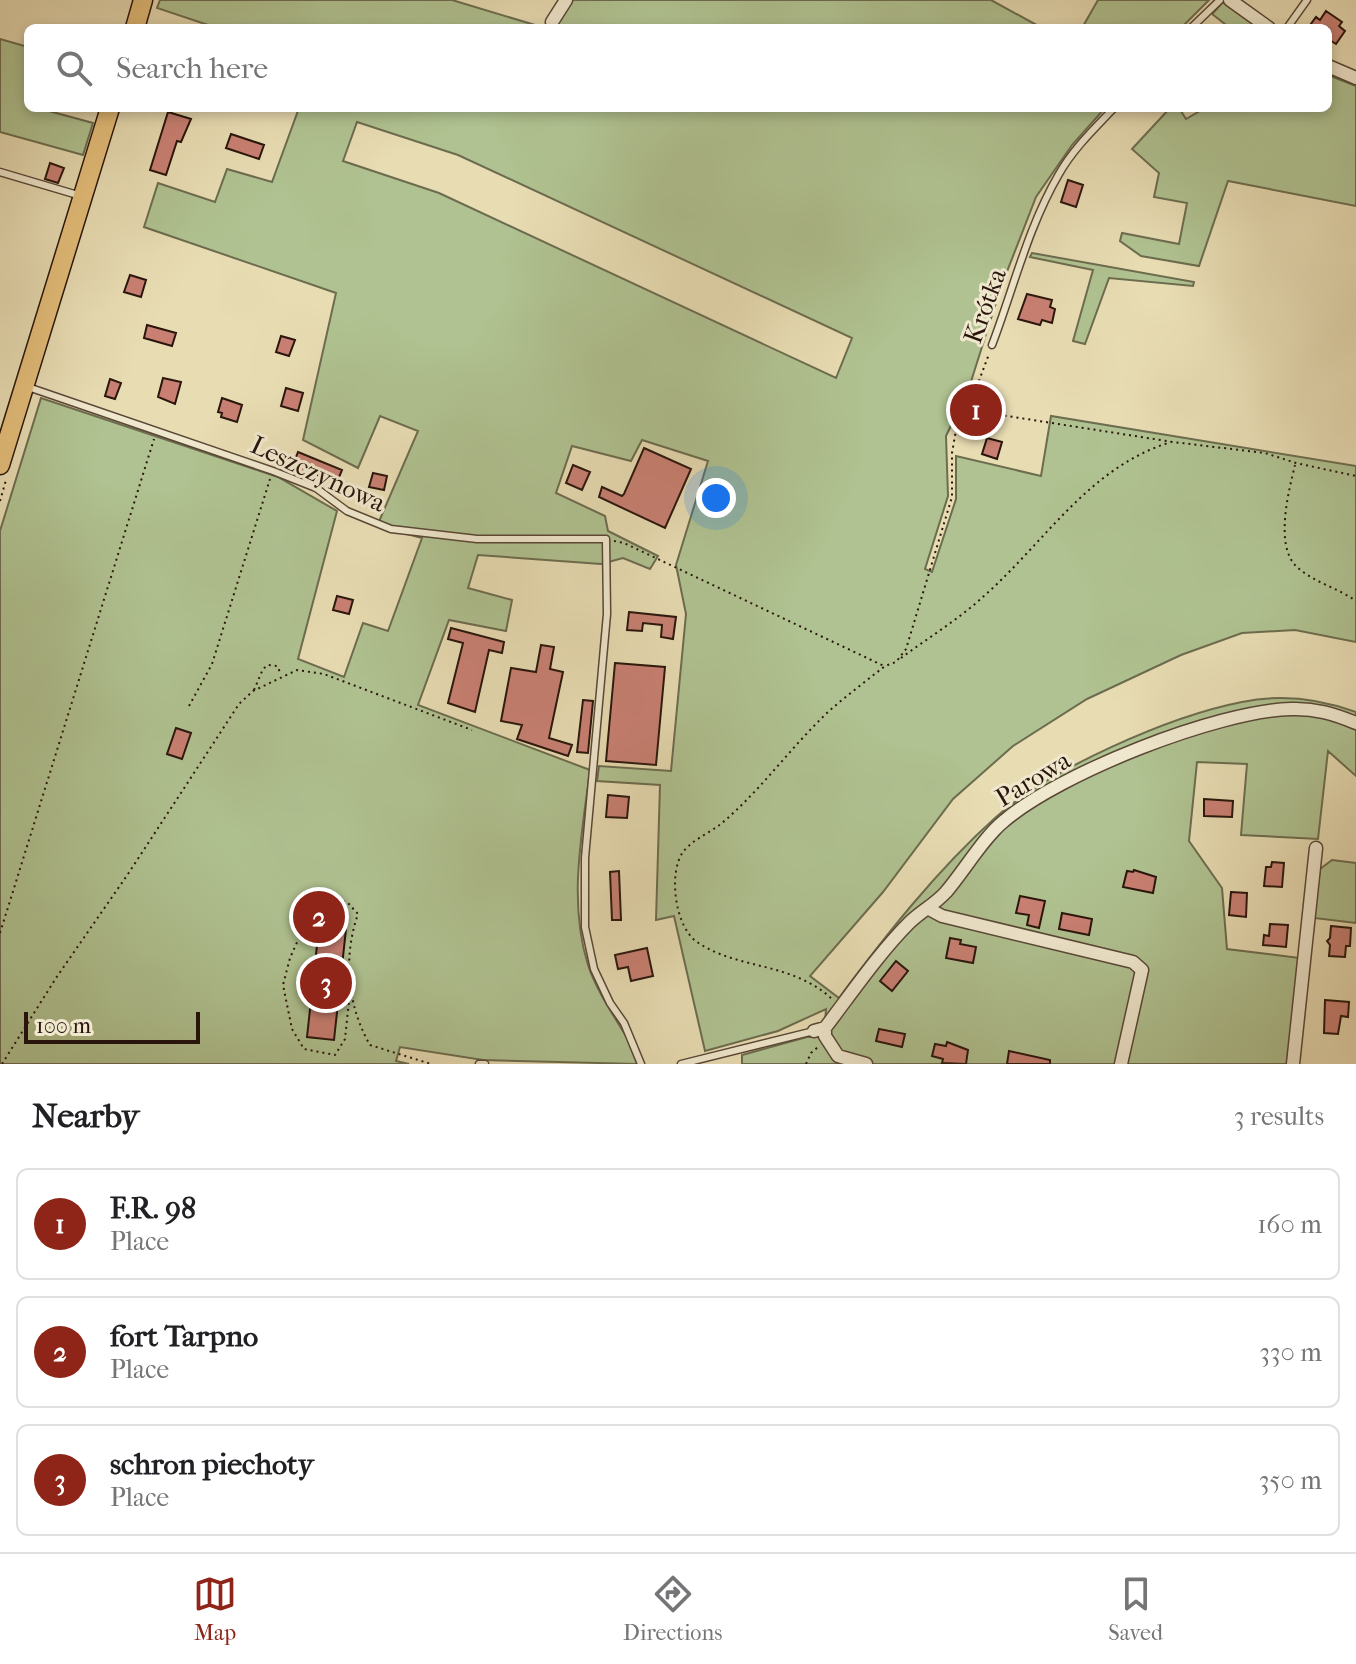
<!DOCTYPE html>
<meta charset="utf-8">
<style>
:root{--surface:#fff;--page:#f6f6f6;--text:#202124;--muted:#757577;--line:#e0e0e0;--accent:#8f2418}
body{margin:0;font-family:"IM FELL French Canon",serif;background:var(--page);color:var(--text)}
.scale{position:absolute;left:24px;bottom:20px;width:176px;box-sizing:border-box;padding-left:8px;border:4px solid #29150c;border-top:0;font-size:22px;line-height:28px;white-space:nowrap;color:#29150c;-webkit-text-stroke:6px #f0e8ce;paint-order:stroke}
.you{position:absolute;left:716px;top:498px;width:28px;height:28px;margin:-20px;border:6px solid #fff;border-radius:50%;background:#1a73e8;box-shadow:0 0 0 12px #1a73e833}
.badge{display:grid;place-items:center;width:52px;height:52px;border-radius:50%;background:var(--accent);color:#fff;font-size:26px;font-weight:700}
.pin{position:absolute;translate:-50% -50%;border:4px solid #fff;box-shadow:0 2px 8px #0006}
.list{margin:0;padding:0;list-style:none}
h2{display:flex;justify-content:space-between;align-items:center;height:104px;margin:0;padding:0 32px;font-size:34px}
h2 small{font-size:26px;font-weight:400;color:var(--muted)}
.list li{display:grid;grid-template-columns:52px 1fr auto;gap:24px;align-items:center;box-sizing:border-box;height:112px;margin:0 16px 16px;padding:0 16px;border:2px solid var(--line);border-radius:12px}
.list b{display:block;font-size:30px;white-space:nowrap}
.list p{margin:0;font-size:26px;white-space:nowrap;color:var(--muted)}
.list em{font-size:26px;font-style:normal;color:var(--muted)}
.icon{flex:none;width:44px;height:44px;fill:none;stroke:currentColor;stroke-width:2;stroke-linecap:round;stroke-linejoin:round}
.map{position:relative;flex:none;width:1356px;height:1064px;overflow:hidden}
.search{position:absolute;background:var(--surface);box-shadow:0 4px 12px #0003;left:24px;right:24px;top:24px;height:88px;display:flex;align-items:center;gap:20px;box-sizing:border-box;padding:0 28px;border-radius:12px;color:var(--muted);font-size:30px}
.sheet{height:488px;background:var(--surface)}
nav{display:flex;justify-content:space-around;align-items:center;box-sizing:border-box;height:112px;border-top:2px solid var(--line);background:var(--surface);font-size:22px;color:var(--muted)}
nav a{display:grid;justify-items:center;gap:4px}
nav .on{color:var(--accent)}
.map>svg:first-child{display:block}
</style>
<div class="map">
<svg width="1356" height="1064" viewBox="0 0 1356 1064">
<rect width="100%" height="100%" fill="#e8dcb3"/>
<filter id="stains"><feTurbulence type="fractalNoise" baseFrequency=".0025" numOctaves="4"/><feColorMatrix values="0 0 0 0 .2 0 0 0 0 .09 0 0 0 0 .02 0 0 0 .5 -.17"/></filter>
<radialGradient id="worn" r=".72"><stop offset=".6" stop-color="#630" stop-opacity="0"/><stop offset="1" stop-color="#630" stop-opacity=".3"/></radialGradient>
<!-- green -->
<path fill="#b0c291" stroke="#6c6c4e" stroke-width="2" fill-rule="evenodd" d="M 160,0 L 452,0 L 545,28 L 217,28 L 157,8 Z
M 571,0 L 991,0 L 1042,28 L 553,28 Z
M 1098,0 L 1209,0 L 1181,28 L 1082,28 Z
M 1223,2 L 1259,28 L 1230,28 L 1212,14 Z
M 0,39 L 28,47 L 28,108 L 38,108 L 93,123 L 83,155 L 0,132 Z
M 1328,75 L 1356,86 L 1356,206 L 1228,181 L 1199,266 L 1141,256 L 1120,241 L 1122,233 L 1179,244 L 1187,203 L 1154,197 L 1159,173 L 1132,149 L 1170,108 L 1179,108 L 1186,119 L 1205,108 L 1328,108 Z
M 299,108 L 1105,108 L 1072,145 L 1036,197 L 1001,287 L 968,391 L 946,436 L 948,496 L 925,569 L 932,572 L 956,499 L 956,456 L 1041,476 L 1051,416 L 1356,466 L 1356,642 L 1295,630 L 1242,633 L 1181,655 L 1087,699 L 1013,746 L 953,799 L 883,892 L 810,976 L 839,998 C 886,935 936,871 995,818 C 1049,769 1170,716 1242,702 C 1280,694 1320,699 1356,712 L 1356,776 L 1328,751 L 1318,839 L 1241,835 L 1247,764 L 1197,762 L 1189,841 L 1222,888 L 1227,949 L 1300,958 L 1287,1064 L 742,1064 L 742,1055 L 807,1037 L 824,1037 L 826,1009 L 778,1031 L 705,1051 L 674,916 L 656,920 L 660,785 L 597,781 L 599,766 L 671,771 L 686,614 L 676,565 L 708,461 L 642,440 L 631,461 L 572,446 L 556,493 L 605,516 L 608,531 L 658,556 L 650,569 L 623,558 L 601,564 L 478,555 L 468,588 L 512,600 L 506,631 L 449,620 L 418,705 L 590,770 C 582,834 568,901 588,965 C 598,995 619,1023 635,1051 L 637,1064 L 483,1060 L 400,1047 L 396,1061 L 409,1064 L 0,1064 L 0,531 L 41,398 L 278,477 L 337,511 L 298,659 L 344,677 L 363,623 L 388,631 L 422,538 L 377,526 L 418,431 L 380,416 L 358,468 L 303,440 L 336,293 L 144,227 L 158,183 L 215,202 L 227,169 L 272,182 ZM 357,122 L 458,155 L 852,338 L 836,378 L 439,193 L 343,161 Z
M 1032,253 L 1194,282 L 1193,286 L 1109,278 L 1085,344 L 1073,341 L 1093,270 L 1030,257 Z
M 1332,860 L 1356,863 L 1356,923 L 1314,918 L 1320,869 Z"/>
<!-- building -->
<path fill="#c98073" stroke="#29150c" stroke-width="2" d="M 1326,11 L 1342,22 L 1339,26 L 1345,31 L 1336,44 L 1328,39 L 1328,28 L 1308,28 L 1316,17 L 1320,20 Z
M 168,112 L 191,119 L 181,142 L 177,141 L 166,175 L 150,170 Z
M 231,134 L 264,145 L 259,159 L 226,148 Z
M 50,163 L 64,168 L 58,183 L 45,179 Z
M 1068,180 L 1083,185 L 1076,207 L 1061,202 Z
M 130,275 L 146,280 L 141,297 L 124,292 Z
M 1027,294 L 1052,300 L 1050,307 L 1055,309 L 1052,323 L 1042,320 L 1040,325 L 1018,319 Z
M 147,325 L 176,333 L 172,346 L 144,338 Z
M 281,336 L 295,340 L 289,356 L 276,352 Z
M 163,378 L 181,382 L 175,404 L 158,397 Z
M 110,379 L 121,383 L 115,399 L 105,396 Z
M 286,388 L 303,393 L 298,411 L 281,406 Z
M 222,398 L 242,405 L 237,422 L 221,417 L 222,413 L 218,412 Z
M 987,438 L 1002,442 L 997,459 L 982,454 Z
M 644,448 L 691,469 L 665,528 L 599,497 L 602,487 L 622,496 L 624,494 Z
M 298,452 L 342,470 L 337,482 L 318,475 L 316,479 L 291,470 Z
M 573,465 L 590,472 L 582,490 L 566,483 Z
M 373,473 L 387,476 L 384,490 L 369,487 Z
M 337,596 L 353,600 L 349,614 L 333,610 Z
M 629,612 L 676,617 L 673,639 L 661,637 L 662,625 L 643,623 L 642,631 L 627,630 Z
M 451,628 L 504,642 L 502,653 L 489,650 L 475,712 L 448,703 L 463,643 L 448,639 Z
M 541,645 L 554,647 L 550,669 L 563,672 L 549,738 L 572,745 L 568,756 L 517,739 L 522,725 L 501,721 L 511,668 L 536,672 Z
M 615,663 L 665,667 L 656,765 L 606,761 Z
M 583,700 L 593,701 L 588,753 L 577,752 Z
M 176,728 L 191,733 L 182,759 L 167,754 Z
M 608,795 L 629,797 L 627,818 L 606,817 Z
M 1204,799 L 1233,801 L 1232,817 L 1204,816 Z
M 1272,862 L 1284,863 L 1282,887 L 1264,886 L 1266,867 L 1271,867 Z
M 1134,870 L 1156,877 L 1153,893 L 1123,887 L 1127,871 L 1133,872 Z
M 619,871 L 621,920 L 612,920 L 610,872 Z
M 1231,892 L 1247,893 L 1246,917 L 1229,915 Z
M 1020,896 L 1045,901 L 1039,928 L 1027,925 L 1029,915 L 1016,913 Z
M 1062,913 L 1092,919 L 1089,935 L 1059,929 Z
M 1270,924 L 1288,925 L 1286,947 L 1263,945 L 1264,935 L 1269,936 Z
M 1331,926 L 1351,928 L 1350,946 L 1346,946 L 1345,957 L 1329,956 L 1330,945 L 1327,941 L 1330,938 Z
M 319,927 L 346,929 L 334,1040 L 307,1037 Z
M 950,938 L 961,940 L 960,944 L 976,947 L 973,963 L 946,958 Z
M 647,948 L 653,976 L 631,981 L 628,967 L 618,969 L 615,955 Z
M 896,961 L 908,971 L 892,991 L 880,981 Z
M 1325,1000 L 1349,1002 L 1348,1017 L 1341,1016 L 1338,1034 L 1324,1033 Z
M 879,1029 L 905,1034 L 902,1047 L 876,1041 Z
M 947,1042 L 968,1050 L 966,1064 L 942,1063 L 943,1059 L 932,1056 L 935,1044 L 946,1046 Z
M 1009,1051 L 1050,1060 L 1050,1064 L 1007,1064 Z"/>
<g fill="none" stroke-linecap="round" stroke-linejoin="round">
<defs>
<path id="service" d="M 1191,28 L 1220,0
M 1287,28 L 1307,0
M 0,172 L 81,196
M 992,345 C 1014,287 1028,227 1059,174 C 1073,149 1095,128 1114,108
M 28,387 L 273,471 L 316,488 L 347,511 L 391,529 L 477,539 L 606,539 L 607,614 L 585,858 L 585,927 L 594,969 L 610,1003 L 624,1023 L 641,1064
M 479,1064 L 485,1064
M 681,1064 L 814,1031"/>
<path id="minor" d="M 1230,0 L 1269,28
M 552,22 L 566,0
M 1328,66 L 1356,78
M 929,909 L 942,916 L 1133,962 L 1142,970 L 1121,1064
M 825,1028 L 825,1036 L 838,1056 L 866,1064
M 814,1031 L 825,1028 C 851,994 879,953 909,923 C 921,911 933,906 946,892 C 964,871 984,837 1004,821 C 1060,773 1217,711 1291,709 C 1315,708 1334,714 1356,723
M 1293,1064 L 1316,848"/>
<path id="primary" d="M 135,28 L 143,0
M 0,465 L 110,108"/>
</defs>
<!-- service casing -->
<use href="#service" stroke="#594736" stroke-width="9"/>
<!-- minor casing -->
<use href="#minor" stroke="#594736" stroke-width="15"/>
<!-- primary casing -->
<use href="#primary" stroke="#29150c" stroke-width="21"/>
<!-- path -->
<path stroke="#29150c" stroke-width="2" stroke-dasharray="2 4" stroke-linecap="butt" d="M 969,410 L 1173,442 L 1265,453 L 1296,463 L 1356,476
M 1295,465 C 1289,490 1274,546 1297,567 C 1313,582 1338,588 1356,601
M 0,501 L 6,480
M 614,541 L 624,543 L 884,666
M 901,658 C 928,638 959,619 984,596 C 1046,541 1089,467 1171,442
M 254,690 L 263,669 L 268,665 L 277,666 L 281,674
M 189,706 L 212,664 L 270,479
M 0,933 L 154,439
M 350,991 L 345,1039 L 335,1055 L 304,1049 L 292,1029 L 283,985 L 290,958 L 311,911 L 334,898 L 348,903 L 358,914 C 343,957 347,1005 370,1045 L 431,1064
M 831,998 C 789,961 738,970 697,942 C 675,927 668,873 683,852 C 693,839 710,833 722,823 C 761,790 791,747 828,712 C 846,696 866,681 885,666 L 896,662 L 906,649 L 952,497 L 952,453 L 956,430 L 968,410 L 989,354
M 2,1064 L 56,978 L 128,874 L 239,704 L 253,691 L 297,670 L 324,674 L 472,730
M 806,1064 L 811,1053 L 818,1047"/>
<!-- service -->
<use href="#service" stroke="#f0e8ce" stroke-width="6"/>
<!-- minor -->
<use href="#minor" stroke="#f0e8ce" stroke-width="12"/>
<!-- primary -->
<use href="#primary" stroke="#e4be7a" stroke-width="18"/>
</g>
<g text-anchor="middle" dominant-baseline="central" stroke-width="6" stroke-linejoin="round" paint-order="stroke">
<!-- street labels -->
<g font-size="26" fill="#29150c" stroke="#f0e8ce">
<text transform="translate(985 306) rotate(-70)">Krótka</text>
<text transform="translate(318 474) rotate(25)">Leszczynowa</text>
<text transform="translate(1033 779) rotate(-31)">Parowa</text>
</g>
</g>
<rect width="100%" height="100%" filter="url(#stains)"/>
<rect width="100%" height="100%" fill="url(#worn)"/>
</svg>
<div class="scale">100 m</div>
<div class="you"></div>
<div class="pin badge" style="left:976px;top:410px">1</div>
<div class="pin badge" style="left:319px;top:917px">2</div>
<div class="pin badge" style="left:326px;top:983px">3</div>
<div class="search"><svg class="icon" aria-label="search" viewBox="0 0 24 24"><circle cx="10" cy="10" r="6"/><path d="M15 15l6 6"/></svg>Search here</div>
</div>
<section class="sheet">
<h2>Nearby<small>3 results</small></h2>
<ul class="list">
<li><span class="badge">1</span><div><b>F.R. 98</b><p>Place</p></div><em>160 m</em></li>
<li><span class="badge">2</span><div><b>fort Tarpno</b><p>Place</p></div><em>330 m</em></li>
<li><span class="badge">3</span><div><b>schron piechoty</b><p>Place</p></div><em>350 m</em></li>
</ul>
</section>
<nav>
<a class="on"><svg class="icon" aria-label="map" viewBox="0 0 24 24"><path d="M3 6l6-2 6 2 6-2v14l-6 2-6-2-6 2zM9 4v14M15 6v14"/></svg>Map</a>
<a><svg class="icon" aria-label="directions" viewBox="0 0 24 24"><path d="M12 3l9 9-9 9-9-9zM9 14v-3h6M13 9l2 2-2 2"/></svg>Directions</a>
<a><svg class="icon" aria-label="saved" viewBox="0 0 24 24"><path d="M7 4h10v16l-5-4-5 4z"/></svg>Saved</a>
</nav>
